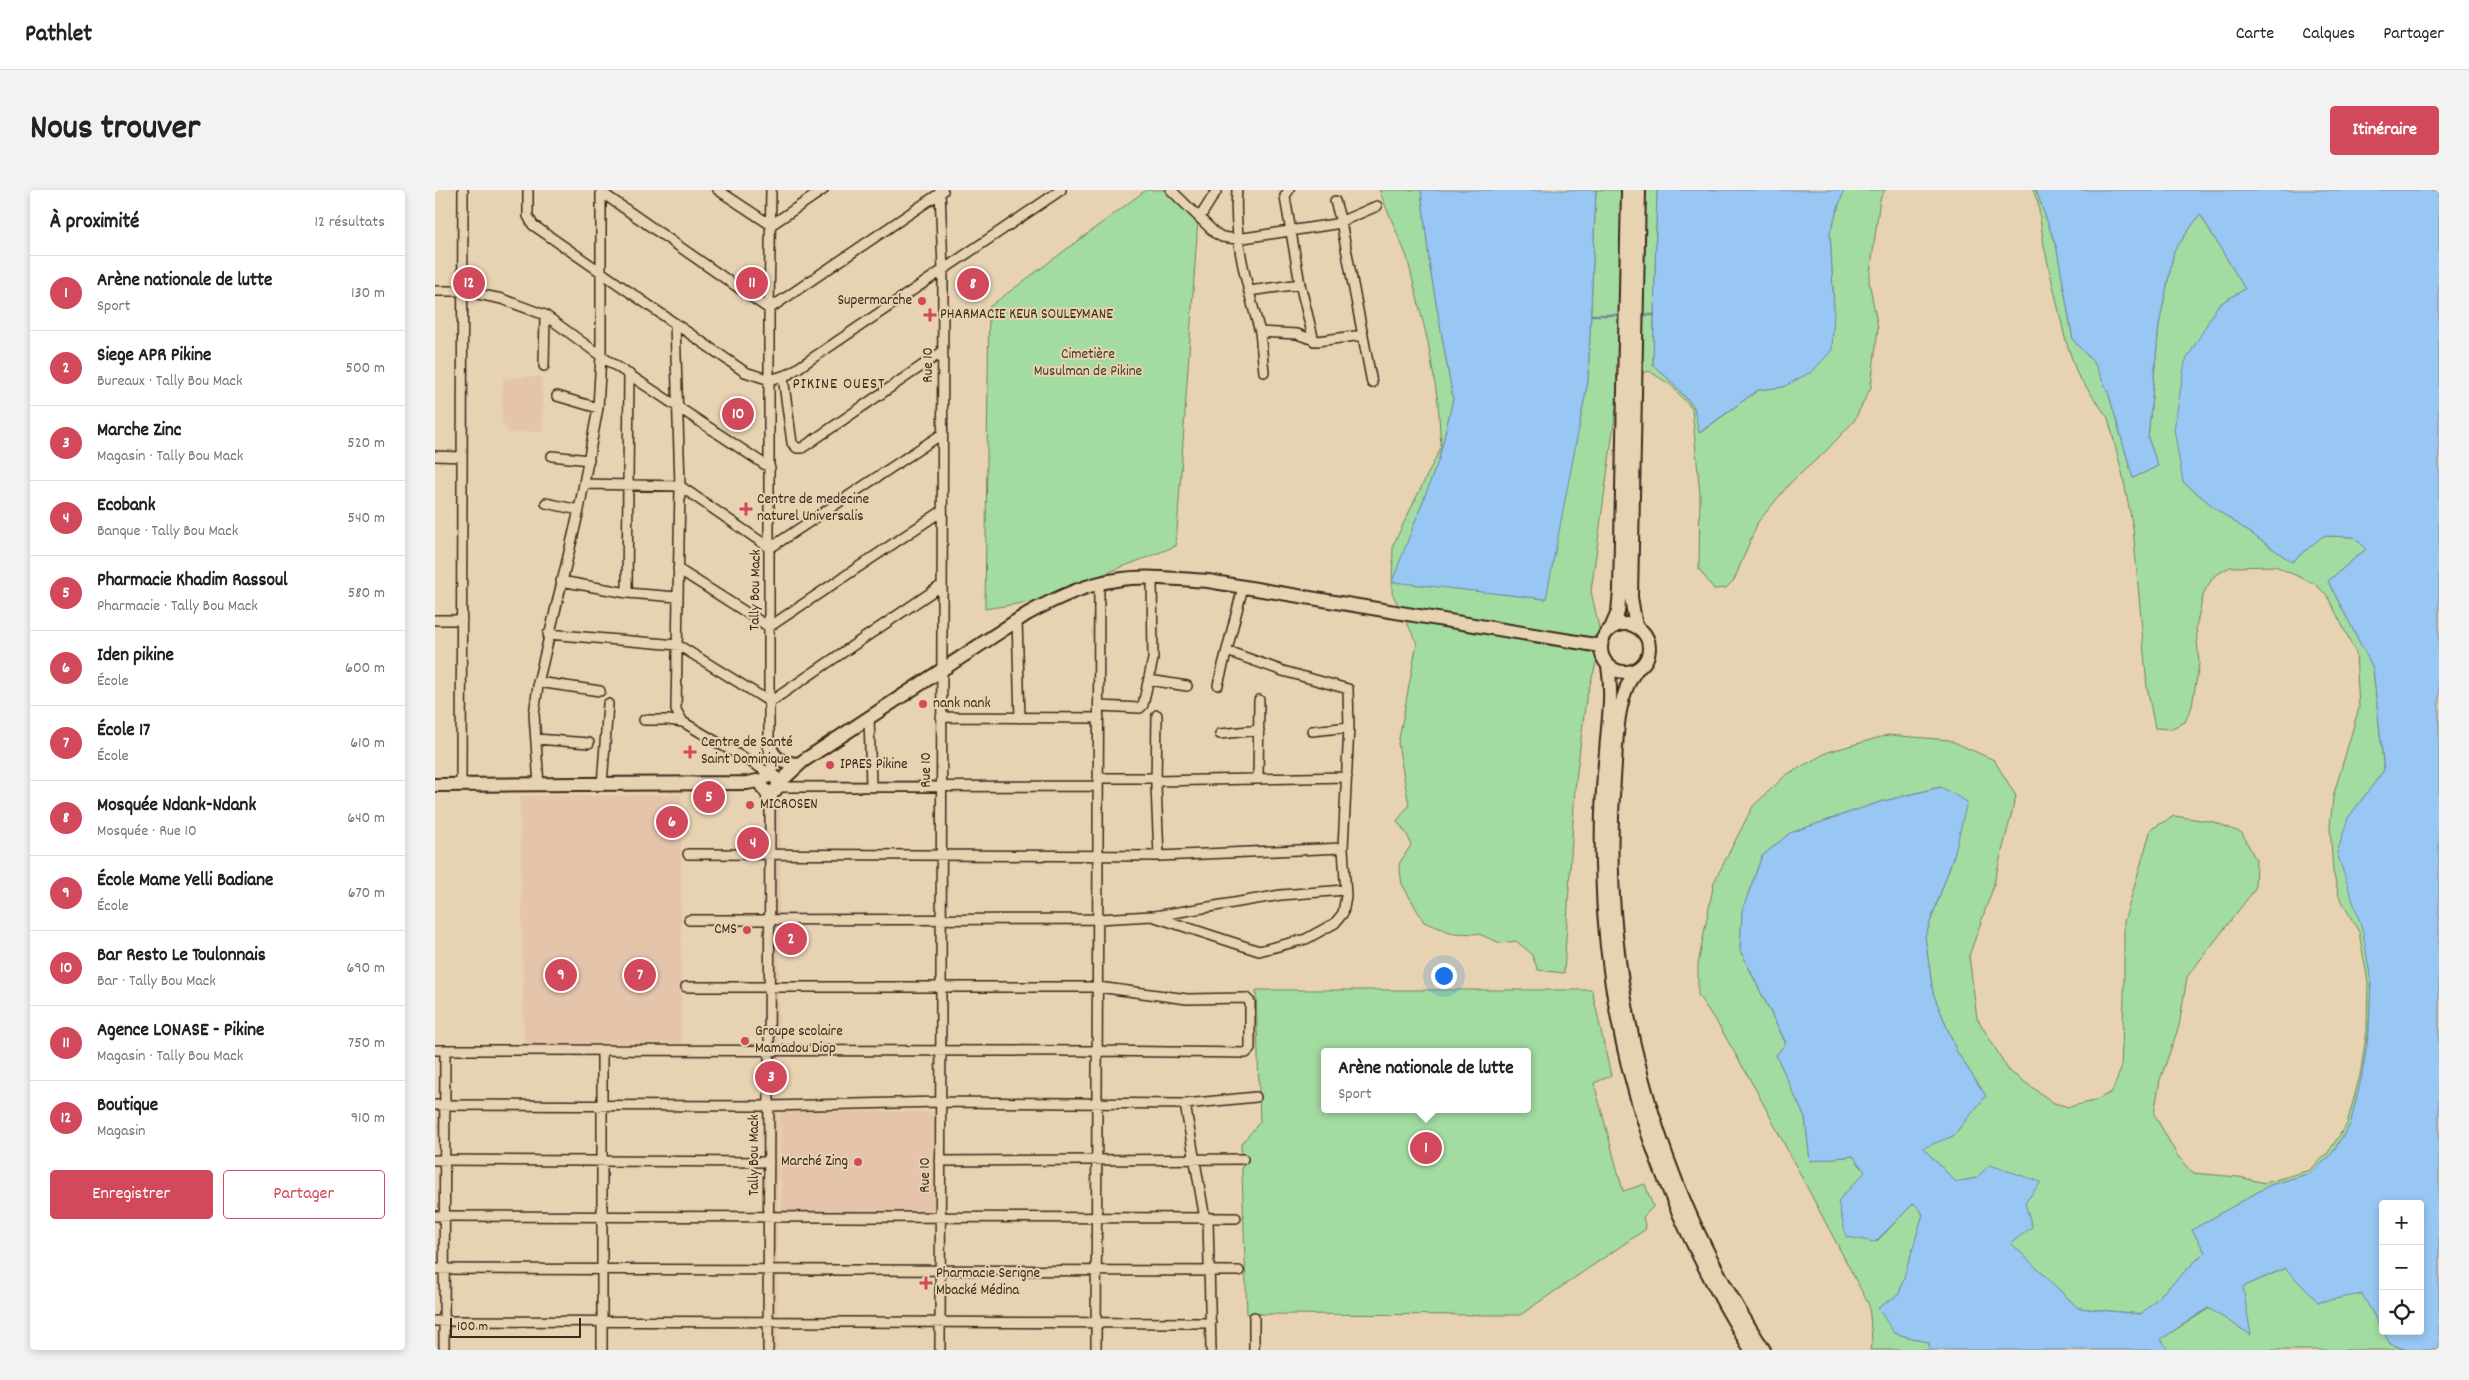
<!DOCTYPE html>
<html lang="fr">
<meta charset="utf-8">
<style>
:root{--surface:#fff;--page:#f2f2f2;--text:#222;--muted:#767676;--line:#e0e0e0;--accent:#d1495b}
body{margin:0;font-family:Dekko,sans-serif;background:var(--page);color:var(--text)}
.controls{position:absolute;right:15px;bottom:15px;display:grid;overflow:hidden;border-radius:5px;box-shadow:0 2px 8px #0003}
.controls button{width:45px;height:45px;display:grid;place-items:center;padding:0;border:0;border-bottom:1px solid var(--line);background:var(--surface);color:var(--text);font:25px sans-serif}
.scale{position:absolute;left:15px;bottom:12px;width:131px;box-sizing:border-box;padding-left:5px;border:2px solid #3b2a1e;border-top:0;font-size:14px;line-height:18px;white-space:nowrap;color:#3b2a1e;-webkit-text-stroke:4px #e7d2b1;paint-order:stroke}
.you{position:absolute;left:1008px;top:785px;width:18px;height:18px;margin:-12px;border:4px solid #fff;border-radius:50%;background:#1a73e8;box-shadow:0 0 0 8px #1a73e833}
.badge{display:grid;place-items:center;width:32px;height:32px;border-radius:50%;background:var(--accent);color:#fff;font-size:16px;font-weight:700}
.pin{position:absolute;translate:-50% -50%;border:2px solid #fff;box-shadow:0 1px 5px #0006}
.popup{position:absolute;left:886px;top:858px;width:210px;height:65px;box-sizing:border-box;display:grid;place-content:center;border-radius:5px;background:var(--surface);filter:drop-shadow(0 1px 4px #0005);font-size:16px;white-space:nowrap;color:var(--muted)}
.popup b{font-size:19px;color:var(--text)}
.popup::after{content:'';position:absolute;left:50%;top:100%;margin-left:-10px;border:10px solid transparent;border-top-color:var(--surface)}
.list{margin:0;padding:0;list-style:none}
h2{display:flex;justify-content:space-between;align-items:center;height:65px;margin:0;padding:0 20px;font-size:21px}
h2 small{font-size:16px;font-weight:400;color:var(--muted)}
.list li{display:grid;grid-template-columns:32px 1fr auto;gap:15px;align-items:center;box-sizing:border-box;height:75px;padding:0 20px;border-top:1px solid var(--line)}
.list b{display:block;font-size:19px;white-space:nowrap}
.list p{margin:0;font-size:16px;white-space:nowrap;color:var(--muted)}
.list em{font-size:16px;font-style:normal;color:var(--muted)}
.actions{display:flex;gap:10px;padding:15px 20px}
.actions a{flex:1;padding:11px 0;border:1px solid var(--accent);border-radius:5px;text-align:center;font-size:18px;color:var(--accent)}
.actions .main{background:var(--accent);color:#fff}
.icon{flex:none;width:28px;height:28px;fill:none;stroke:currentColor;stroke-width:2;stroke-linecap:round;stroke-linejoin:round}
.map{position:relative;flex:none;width:2004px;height:1160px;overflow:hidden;border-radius:5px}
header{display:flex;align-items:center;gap:30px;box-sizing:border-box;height:70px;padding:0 25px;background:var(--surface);border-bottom:1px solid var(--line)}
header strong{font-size:24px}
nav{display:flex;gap:28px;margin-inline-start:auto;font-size:18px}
.intro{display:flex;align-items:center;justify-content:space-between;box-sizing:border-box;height:120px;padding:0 30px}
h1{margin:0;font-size:35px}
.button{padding:12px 22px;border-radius:5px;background:var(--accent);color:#fff;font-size:18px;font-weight:700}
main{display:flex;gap:30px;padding:0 30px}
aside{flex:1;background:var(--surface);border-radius:5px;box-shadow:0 2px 8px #0003}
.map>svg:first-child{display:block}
</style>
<header>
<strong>Pathlet</strong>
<nav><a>Carte</a><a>Calques</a><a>Partager</a></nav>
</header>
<div class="intro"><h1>Nous trouver</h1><a class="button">Itinéraire</a></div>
<main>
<aside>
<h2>À proximité<small>12 résultats</small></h2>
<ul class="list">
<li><span class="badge">1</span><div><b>Arène nationale de lutte</b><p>Sport</p></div><em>130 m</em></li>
<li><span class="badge">2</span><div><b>Siege APR Pikine</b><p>Bureaux · Tally Bou Mack</p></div><em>500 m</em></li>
<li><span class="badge">3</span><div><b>Marche Zinc</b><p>Magasin · Tally Bou Mack</p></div><em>520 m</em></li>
<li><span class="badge">4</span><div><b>Ecobank</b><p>Banque · Tally Bou Mack</p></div><em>540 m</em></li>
<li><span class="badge">5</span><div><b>Pharmacie Khadim Rassoul</b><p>Pharmacie · Tally Bou Mack</p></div><em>580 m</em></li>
<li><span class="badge">6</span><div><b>Iden pikine</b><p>École</p></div><em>600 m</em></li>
<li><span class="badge">7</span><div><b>École 17</b><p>École</p></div><em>610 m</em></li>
<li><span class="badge">8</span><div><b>Mosquée Ndank-Ndank</b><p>Mosquée · Rue 10</p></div><em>640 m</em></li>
<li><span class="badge">9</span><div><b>École Mame Yelli Badiane</b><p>École</p></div><em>670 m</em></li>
<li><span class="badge">10</span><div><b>Bar Resto Le Toulonnais</b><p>Bar · Tally Bou Mack</p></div><em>690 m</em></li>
<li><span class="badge">11</span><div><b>Agence LONASE - Pikine</b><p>Magasin · Tally Bou Mack</p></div><em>750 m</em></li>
<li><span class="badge">12</span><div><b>Boutique</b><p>Magasin</p></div><em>910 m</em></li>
</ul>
<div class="actions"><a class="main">Enregistrer</a><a>Partager</a></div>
</aside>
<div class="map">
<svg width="2004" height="1160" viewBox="0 0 2004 1160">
<rect width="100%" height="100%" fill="#e7d2b1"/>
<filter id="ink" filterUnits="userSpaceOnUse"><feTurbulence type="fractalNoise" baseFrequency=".02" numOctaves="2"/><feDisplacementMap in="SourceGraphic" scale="10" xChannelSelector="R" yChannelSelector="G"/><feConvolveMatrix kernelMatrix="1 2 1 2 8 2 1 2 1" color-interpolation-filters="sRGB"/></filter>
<g filter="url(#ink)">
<!-- built -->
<path fill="#e5c4ac" d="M 106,186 L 108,241 L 72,243 L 72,235 L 67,234 L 68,189 Z
M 246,605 L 246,853 L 89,854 L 85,606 Z
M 345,612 L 342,1160 L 328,1160 L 330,613 Z
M 345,921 L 501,922 L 499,1022 L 346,1022 Z"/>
<!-- green -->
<path fill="#a3dca1" stroke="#6f8360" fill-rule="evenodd" d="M 711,0 L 734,0 L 763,29 L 741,356 L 600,411 L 550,419 L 554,117 Z
M 944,0 L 986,0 L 995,78 L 1018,209 L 1004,269 L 958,391 L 1110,409 L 1153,191 L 1161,0 L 1222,0 L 1218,175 L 1238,193 L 1259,218 L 1265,243 L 1323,200 L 1348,197 L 1399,121 L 1395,42 L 1409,0 L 1450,0 L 1445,9 L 1434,91 L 1443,138 L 1436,197 L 1419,231 L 1390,262 L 1356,292 L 1323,332 L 1299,390 L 1291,398 L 1279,399 L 1264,379 L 1265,304 L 1257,219 L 1236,195 L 1214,181 L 1198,187 L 1183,205 L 1156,401 L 1167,452 L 1151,509 L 1140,598 L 1129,783 L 1103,780 L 1096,763 L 1081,751 L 1065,753 L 1044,744 L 1018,743 L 989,732 L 967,694 L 964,674 L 976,655 L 973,646 L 962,631 L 974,615 L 963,554 L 982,453 L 957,403 L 958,355 L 1006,257 L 1003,212 L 993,152 L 972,67 Z
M 1598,0 L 1601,0 L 1622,59 L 1638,150 L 1660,174 L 1674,205 L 1698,288 L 1723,276 L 1713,248 L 1724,135 L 1739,61 L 1765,24 L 1810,99 L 1783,115 L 1748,292 L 1784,321 L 1857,372 L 1887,346 L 1919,347 L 1931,359 L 1893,391 L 1938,478 L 1949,580 L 1913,628 L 1936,792 L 1934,841 L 1927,885 L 1915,935 L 1895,966 L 1876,983 L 1835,995 L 1757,1040 L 1770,1062 L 1706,1124 L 1643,1118 L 1575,1053 L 1590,1013 L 1605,992 L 1541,988 L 1521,992 L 1487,957 L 1518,946 L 1551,906 L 1522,862 L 1498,803 L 1490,747 L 1520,662 L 1505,597 L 1445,612 L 1355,643 L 1327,666 L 1307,721 L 1305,760 L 1351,854 L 1341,865 L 1370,928 L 1375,971 L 1418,966 L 1430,982 L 1403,1011 L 1441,1052 L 1480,1012 L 1488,1025 L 1464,1105 L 1459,1143 L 1494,1153 L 1494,1160 L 1435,1160 L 1437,1150 L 1434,1115 L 1321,900 L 1286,839 L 1263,805 L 1263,774 L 1279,692 L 1318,616 L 1351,585 L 1393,562 L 1453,545 L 1514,550 L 1559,570 L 1581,606 L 1557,701 L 1534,766 L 1542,828 L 1574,881 L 1619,913 L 1634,917 L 1659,911 L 1677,902 L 1686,879 L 1689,809 L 1689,732 L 1716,639 L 1739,626 L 1779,632 L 1807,643 L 1821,670 L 1820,699 L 1752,787 L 1744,836 L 1725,890 L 1719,924 L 1742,965 L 1757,983 L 1804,987 L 1830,993 L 1875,980 L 1892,964 L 1912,934 L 1925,885 L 1932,841 L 1933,792 L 1924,742 L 1904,706 L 1898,681 L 1895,636 L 1898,607 L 1924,518 L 1921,463 L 1892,405 L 1880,394 L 1840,376 L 1795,377 L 1779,386 L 1769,402 L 1761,437 L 1764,474 L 1757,516 L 1750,532 L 1735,539 L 1720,538 L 1712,497 L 1698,338 L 1687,282 L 1673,228 L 1642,184 L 1630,148 L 1609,56 L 1603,13 Z
M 821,800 L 1157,800 L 1176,886 L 1159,893 L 1188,1001 L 1210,994 L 1218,1017 L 1208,1027 L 1211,1039 L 1085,1125 L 812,1124 L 806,954 L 825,932 ZM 890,862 L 1092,862 L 1092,919 L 890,919 Z
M 1851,1078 L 1883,1112 L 1927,1103 L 1955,1154 L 1972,1160 L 1733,1160 L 1726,1149 L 1808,1097 Z"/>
<!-- water -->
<path fill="#98c7f3" stroke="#73889e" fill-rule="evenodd" d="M 986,0 L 1161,0 L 1153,191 L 1111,409 L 957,392 L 1004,269 L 1018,209 L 995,78 Z
M 1222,0 L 1409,0 L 1395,42 L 1399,121 L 1397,160 L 1378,181 L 1348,197 L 1323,200 L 1264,243 L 1259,217 L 1238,193 L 1218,175 Z
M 1601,0 L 2004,0 L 2004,1160 L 1972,1160 L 1955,1154 L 1927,1104 L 1883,1112 L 1850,1078 L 1808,1097 L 1816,1145 L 1773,1118 L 1726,1149 L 1733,1160 L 1494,1160 L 1494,1153 L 1459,1143 L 1443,1118 L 1464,1104 L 1488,1024 L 1479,1013 L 1440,1052 L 1411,1047 L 1403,1011 L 1430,982 L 1418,966 L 1375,971 L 1370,928 L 1341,865 L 1351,853 L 1305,760 L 1307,721 L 1327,666 L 1355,643 L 1445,612 L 1506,597 L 1532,612 L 1520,662 L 1490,747 L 1498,803 L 1522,862 L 1551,906 L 1518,946 L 1488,958 L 1521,992 L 1541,988 L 1555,975 L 1606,992 L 1590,1013 L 1597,1037 L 1576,1053 L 1643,1118 L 1706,1124 L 1770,1062 L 1757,1040 L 1835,995 L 1876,983 L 1895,966 L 1915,935 L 1927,885 L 1934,841 L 1936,792 L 1928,742 L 1902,663 L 1913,628 L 1949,580 L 1938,478 L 1893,391 L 1931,359 L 1919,347 L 1888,346 L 1857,372 L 1784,321 L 1748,292 L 1739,239 L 1750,172 L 1783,115 L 1810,99 L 1765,24 L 1739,61 L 1724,135 L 1713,248 L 1723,276 L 1698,288 L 1674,205 L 1660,174 L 1638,150 L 1622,59 ZM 1948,1014 L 1985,1014 L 1985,1141 L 1948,1141 Z"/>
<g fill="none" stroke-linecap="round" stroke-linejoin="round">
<!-- stream -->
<path stroke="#73889e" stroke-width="2.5" d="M 1156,125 L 1181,125
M 1209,125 L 1219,125"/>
<defs>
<path id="street" d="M 93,0 L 93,26 L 98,35 L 310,182 L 335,190 L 354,184 L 626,0
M 283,0 L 336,35 L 388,0
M 336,0 L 334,119 L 334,560 L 338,586
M 505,0 L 508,80 L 505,1160
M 736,0 L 780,43 L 787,47 L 802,49 L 900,34 L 942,16
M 802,0 C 798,48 812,96 825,142 L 862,144 L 882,151 L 928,145
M 854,0 L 850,6 L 851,13 L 865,94 L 879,151
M 166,2 L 334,119 L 508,1
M 900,11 L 906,32 L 937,193
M 765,27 L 782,0
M 0,101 L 28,101 L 67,109 L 110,125 L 166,166 L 335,278
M 814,101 L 865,94
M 240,133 L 245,296 L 241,520 L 248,532 L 329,580
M 825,142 L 829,182
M 109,176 L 110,125
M 348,187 L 357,253 L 362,258 L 367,258 L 507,162
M 122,206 L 163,218
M 0,266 L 27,267
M 117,266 L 154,270
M 149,294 L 245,296 L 335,358 L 507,244
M 111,313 L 144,320
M 243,379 L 334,437 L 507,321
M 126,391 L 192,403 L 242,407
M 192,403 L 194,184
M 0,430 L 27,430
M 582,430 L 585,528
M 113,444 L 243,455 L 335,512 L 507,395
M 792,461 L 848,481 L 913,499 L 914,537 L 877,541
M 714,490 L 752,496
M 103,492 L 165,501
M 783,495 L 808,397
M 664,516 L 705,518 L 708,515 L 718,469 L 717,388
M 722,525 L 721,596 L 724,666
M 434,526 L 436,596
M 506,527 L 664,528
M 209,530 L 233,530 L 248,532
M 785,544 L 824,540
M 101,549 L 154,553
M 663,588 L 721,588
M 823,589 L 824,510
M 721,591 L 912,587
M 26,595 L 28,0
M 104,595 L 99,524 L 104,489 L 144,320 L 163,218 L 166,166 L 166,0
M 167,595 L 173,514
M 342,597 L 663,596
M 329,600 L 335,617
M 253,664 L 724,666 L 908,658
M 720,726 L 846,705 L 910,700
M 254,730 L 663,729 L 717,726 L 824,761 L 871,749 L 900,733 L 908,723 L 911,706 L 908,658 L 914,537
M 0,860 L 662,861 L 811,863 L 815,859 L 815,812 L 811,808 L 752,809 L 663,797 L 251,797
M 750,914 L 770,1029
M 0,915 L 334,916 L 505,912 L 750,914 L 821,907
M 0,970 L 334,972
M 505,971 L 808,969
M 0,1026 L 801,1028
M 773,1029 L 776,1160
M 0,1079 L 804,1081
M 0,1131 L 776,1133
M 9,1160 L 10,860
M 167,1160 L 167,860
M 333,1160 L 335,620 L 339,600
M 661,1160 L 664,393
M 819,1160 L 819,1127"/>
<path id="secondary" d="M1166 458a24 24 0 1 1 48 0a24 24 0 1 1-48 0Z
M 1201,437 L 1196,407 L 1204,0
M 1176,438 L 1183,422 L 1185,401 L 1193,0
M 1173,476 C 1178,505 1173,532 1171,562 C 1167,599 1166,637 1167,675 C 1170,854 1223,1008 1316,1160
M 1202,479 C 1180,507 1182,553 1179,588 C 1164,789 1218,992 1329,1160
M 334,555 C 340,570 347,573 364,574
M327 594a8 8 0 1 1 16 0a8 8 0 1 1-16 0Z
M 343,594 L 368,571 L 592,424 C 619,409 650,394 681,390 C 711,385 742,389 773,391 L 1166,456
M 0,595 L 312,593 L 327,590"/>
</defs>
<!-- street casing -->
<use href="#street" stroke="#3b2a1e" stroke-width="12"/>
<!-- secondary casing -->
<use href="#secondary" stroke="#3b2a1e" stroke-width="16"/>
<!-- street -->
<use href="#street" stroke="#e7d2b1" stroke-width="9"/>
<!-- secondary -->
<use href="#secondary" stroke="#e7d2b1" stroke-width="12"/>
</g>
</g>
<!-- markers -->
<g fill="#d1495b" stroke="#e7d2b1" stroke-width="2">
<circle cx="487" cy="111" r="5"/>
<path d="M492.5 117.5h5v5h5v5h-5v5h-5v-5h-5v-5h5z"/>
<path d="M308.5 311.5h5v5h5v5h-5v5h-5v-5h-5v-5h5z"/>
<circle cx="488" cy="514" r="5"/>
<path d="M252.5 554.5h5v5h5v5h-5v5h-5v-5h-5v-5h5z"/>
<circle cx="395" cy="575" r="5"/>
<circle cx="315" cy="615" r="5"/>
<circle cx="312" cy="740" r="5"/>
<circle cx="310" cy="851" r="5"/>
<circle cx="423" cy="972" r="5"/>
<path d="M488.5 1085.5h5v5h5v5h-5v5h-5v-5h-5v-5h5z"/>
</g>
<g text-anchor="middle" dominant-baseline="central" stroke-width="4" stroke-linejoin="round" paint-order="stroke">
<!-- poi labels -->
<g font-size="15" fill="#3b2a1e" stroke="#e7d2b1" text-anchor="start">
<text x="477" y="111" text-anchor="end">Supermarche</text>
<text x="505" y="125">PHARMACIE KEUR SOULEYMANE</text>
<text x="322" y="310">Centre de medecine<tspan x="322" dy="17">naturel Universalis</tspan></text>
<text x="498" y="514">nank nank</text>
<text x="266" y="553">Centre de Santé<tspan x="266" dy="17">Saint Dominique</tspan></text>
<text x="405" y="575">IPRES Pikine</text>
<text x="325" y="615">MICROSEN</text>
<text x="302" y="740" text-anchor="end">CMS</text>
<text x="320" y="842">Groupe scolaire<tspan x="320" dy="17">Mamadou Diop</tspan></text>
<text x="413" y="972" text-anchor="end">Marché Zing</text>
<text x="501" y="1084">Pharmacie Serigne<tspan x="501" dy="17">Mbacké Médina</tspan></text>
</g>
<!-- park labels -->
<g font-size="15" fill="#453c2b" stroke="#e7d2b1">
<text x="653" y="165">Cimetière<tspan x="653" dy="17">Musulman de Pikine</tspan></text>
</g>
<!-- street labels -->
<g font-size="15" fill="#3b2a1e" stroke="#e7d2b1">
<text transform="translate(494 175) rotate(-90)">Rue 10</text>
<text transform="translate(321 400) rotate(-89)">Tally Bou Mack</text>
<text transform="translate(492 580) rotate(-90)">Rue 10</text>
<text transform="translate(320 965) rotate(-90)">Tally Bou Mack</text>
<text transform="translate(491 985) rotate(-90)">Rue 10</text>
</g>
<!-- neighbourhood labels -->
<g font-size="16" letter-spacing="1" fill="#3b2a1e" stroke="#e7d2b1">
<text x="404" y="194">PIKINE OUEST</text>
</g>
</g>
</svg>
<div class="controls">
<button>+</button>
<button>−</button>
<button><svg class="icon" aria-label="locate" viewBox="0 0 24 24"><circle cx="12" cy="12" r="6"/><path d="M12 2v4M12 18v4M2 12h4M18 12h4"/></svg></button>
</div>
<div class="scale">100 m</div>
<div class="you"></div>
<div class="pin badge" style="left:991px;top:958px">1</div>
<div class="popup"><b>Arène nationale de lutte</b>Sport</div>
<div class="pin badge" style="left:356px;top:749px">2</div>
<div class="pin badge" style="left:336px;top:887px">3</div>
<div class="pin badge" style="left:318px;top:653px">4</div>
<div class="pin badge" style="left:274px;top:607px">5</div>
<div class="pin badge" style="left:237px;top:632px">6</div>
<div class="pin badge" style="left:205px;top:785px">7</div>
<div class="pin badge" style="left:538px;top:94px">8</div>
<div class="pin badge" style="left:126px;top:785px">9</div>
<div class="pin badge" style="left:303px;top:224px">10</div>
<div class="pin badge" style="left:317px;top:93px">11</div>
<div class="pin badge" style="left:34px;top:93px">12</div>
</div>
</main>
